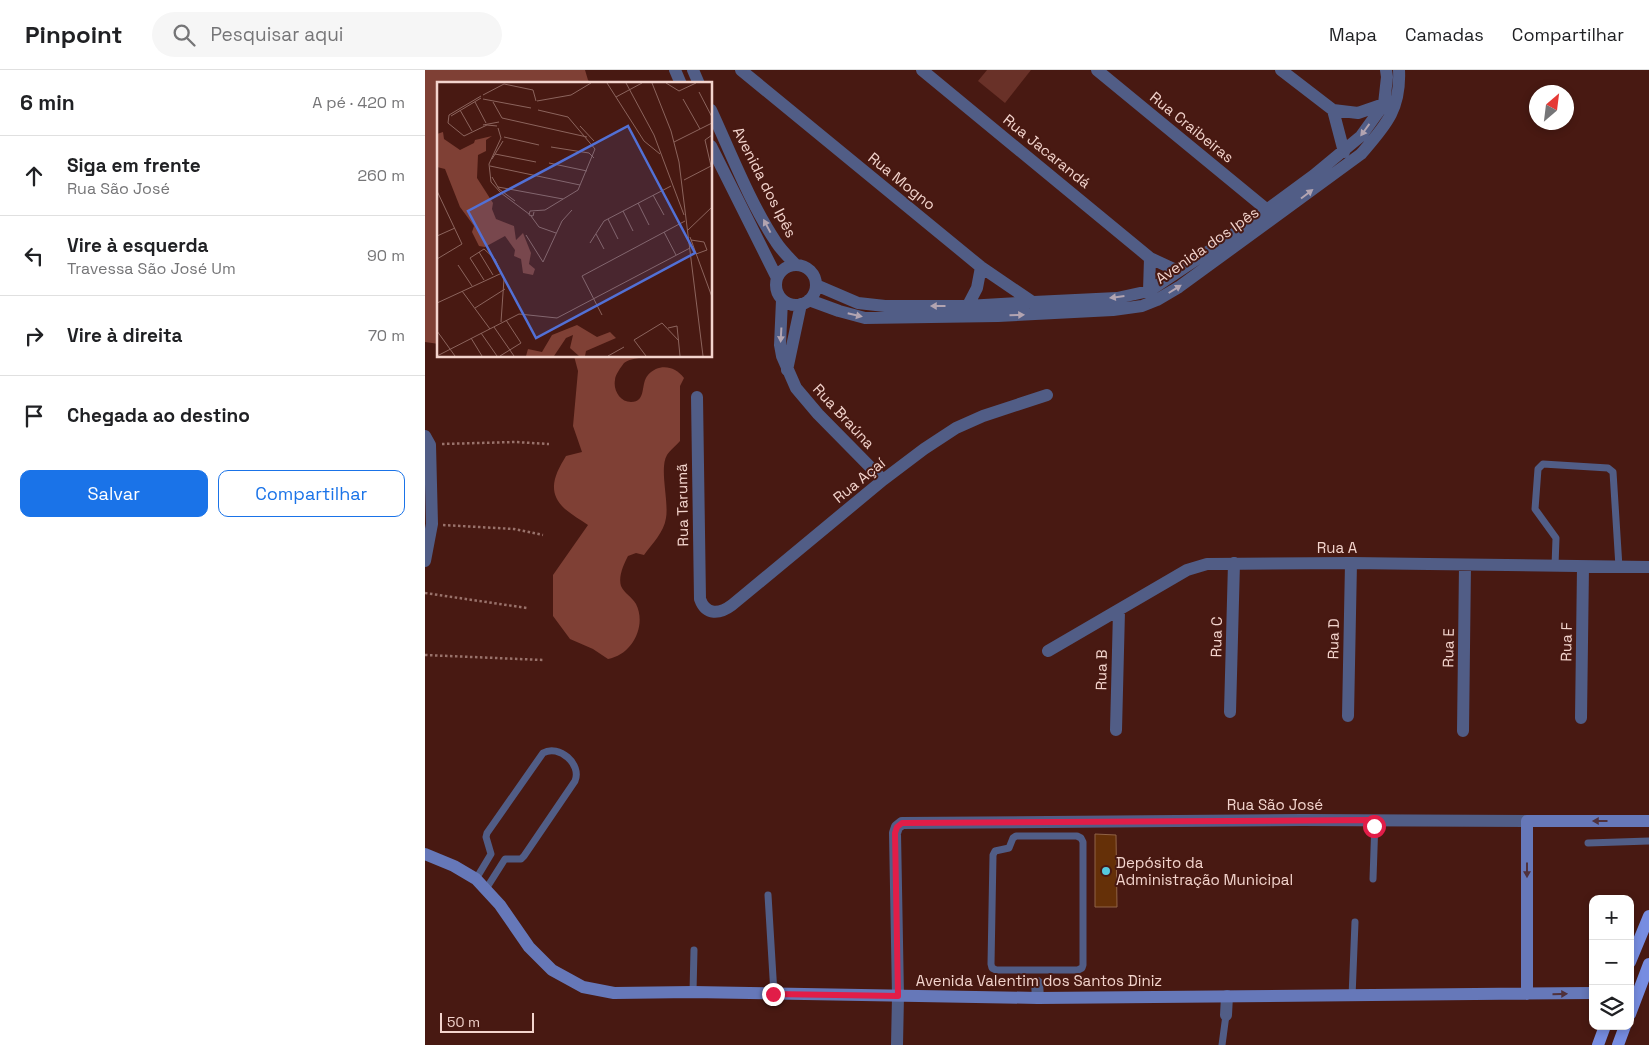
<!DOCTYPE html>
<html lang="pt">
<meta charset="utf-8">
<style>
:root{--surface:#fff;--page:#f6f6f6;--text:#202124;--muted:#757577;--line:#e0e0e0;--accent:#1a73e8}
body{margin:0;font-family:"Space Grotesk",sans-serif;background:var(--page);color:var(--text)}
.controls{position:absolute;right:15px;bottom:15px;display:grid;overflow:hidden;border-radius:10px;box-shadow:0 2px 8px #0003}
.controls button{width:45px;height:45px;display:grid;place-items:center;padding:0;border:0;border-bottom:1px solid var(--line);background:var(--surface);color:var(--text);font:25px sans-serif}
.compass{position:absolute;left:1104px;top:15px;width:45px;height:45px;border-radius:50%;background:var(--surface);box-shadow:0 2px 8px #0003;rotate:28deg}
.scale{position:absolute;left:15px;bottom:12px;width:94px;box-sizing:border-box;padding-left:5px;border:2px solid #f3d4cd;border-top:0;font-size:14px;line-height:18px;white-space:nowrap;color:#f3d4cd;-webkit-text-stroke:4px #481912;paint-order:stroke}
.stop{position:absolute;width:15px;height:15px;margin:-11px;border:4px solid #e11d48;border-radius:50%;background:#fff}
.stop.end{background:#e11d48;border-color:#fff;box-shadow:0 1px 5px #0008}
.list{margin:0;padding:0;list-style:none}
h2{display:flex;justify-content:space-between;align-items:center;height:65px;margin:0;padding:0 20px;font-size:21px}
h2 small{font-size:16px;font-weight:400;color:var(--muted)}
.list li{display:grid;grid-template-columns:32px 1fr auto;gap:15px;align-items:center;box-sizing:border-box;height:80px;padding:0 20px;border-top:1px solid var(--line)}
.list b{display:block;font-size:19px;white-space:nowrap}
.list p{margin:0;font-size:16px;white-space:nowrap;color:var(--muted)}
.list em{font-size:16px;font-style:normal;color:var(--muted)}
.actions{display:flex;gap:10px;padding:15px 20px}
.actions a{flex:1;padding:11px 0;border:1px solid var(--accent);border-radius:10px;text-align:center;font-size:18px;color:var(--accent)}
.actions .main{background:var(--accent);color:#fff}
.icon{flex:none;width:28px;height:28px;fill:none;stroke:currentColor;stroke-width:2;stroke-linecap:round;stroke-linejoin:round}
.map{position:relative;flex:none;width:1224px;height:975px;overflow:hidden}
header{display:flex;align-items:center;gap:30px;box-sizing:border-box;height:70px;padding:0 25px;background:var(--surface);border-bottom:1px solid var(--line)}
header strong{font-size:24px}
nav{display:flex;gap:28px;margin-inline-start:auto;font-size:18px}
.search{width:350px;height:45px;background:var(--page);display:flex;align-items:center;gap:12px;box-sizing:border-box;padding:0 18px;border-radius:28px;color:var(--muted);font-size:19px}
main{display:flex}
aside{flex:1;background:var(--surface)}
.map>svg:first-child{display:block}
</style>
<header>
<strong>Pinpoint</strong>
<div class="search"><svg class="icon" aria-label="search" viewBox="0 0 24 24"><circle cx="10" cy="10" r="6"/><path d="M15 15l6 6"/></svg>Pesquisar aqui</div>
<nav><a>Mapa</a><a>Camadas</a><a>Compartilhar</a></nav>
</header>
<main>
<aside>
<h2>6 min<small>A pé · 420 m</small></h2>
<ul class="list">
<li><svg class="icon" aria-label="ahead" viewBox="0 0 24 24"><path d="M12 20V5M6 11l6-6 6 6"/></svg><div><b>Siga em frente</b><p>Rua São José</p></div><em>260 m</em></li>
<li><svg class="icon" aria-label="left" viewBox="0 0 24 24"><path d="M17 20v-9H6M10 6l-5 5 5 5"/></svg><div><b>Vire à esquerda</b><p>Travessa São José Um</p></div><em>90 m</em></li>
<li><svg class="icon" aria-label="right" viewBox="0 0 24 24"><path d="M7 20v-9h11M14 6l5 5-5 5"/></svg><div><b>Vire à direita</b></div><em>70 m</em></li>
<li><svg class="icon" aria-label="arrive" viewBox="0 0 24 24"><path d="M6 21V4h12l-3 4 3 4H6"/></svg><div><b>Chegada ao destino</b></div></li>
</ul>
<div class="actions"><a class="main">Salvar</a><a>Compartilhar</a></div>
</aside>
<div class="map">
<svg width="1224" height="975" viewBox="0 0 1224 975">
<rect width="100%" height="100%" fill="#481912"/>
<!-- green -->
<path fill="#693128" d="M 562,0 L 606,0 L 580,33 L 553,11 Z"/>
<!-- forest -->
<path fill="#7f4035" d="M 0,0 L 160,0 L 163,10 L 166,14 L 14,14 L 14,274 L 0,272 Z
M 149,286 L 221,286 C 214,289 205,288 199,293 C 196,297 190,305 190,310 C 188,320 195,332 206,332 C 222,332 215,314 223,305 C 234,293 250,296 259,308 L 255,316 L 255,371 C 251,376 245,380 242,385 C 234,398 244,431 241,448 C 239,462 227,474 219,485 L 211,483 L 203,486 C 199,494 193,506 196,516 C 199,523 207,527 211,534 C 222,556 207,585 183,589 L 168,579 L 145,569 L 128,546 L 128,505 L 163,455 C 156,450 147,445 140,439 C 121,422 130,404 141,386 L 157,382 L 148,356 L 153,301 Z"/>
<!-- building -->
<path fill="#653008" stroke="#906246" d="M 670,764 L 691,765 L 692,837 L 670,837 Z"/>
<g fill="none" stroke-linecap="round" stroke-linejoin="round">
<!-- path -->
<path stroke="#99726b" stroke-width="2.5" stroke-dasharray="2.5 2.5" stroke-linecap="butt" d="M 17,374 L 90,372 L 124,374
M 18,455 L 89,459 L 118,465
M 0,523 L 102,538
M 0,585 L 118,590"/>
<!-- lane -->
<path stroke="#515d86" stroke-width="7" d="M 1130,496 L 1131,468 L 1110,439 L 1113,399 L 1118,394 L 1183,398 L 1188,402 L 1194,497
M 591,766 L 652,766 L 656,768 L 658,772 L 658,895 L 657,898 L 653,900 L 571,900 L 567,898 L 566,894 L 568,785 L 570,781 L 584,778 L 588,768 Z
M 1163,773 L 1224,771
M 51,809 L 66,784 L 61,767 L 62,763 L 118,683 C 134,674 157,694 150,711 L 99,786 L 96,789 L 80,789 L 61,819
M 948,809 L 950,750
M 343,825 L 349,924
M 268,922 L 269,880
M 927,927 L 930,852
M 797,975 L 801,945"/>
<!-- street -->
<path stroke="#515d86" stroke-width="12" d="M 250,0 L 256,14
M 268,0 L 274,14
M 316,0 L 556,197 L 609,233
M 497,0 L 725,188 L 753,201
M 672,0 L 841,139
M 856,0 L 908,40 L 933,43 L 959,34
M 286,40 C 306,83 325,133 351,172 C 356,180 364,188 371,195
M 908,40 L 919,82
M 286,76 L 352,208
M351 215a20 20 0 1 1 40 0a20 20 0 1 1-40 0Z
M 391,215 L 433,233 L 460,236 L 542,236 L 609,232 L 692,228 L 724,221 L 802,169 L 889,105 L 936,66 L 959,34 L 962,7 L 961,0
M 724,221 L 725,188
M 357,230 L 355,275 L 357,286 L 371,318 L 393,344 L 458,410
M 384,230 L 414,241 L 440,248 L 573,246 L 688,240 L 717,236 L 732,230 L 754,217 L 936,84 C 960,56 976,40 974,0
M 540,241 L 552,218 L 556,197
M 362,300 L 376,234
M 272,327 L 275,529 C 281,546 295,544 307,535 L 458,410 L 499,379 L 531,358 L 558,346 L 622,325
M 0,366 L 5,375 L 7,454 L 0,491
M 623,581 L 762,500 L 782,494 L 926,493 L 1224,497
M 805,642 L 809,493
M 923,646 L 926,493
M 1156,648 L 1158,497
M 691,660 L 694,541
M 1038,661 L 1040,495
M 612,913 L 613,928
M 801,945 L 802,926
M 472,975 L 473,926 L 470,763 L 472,757 L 477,753 L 877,750 L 1102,751"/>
<!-- secondary -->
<path stroke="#6678b9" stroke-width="12" d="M 0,784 L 29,796 L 51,809 L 75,835 L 104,877 L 127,900 L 158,917 L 189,923 L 268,922 L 613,928 L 1168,923
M 1102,924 L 1102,751 L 1224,751"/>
<!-- primary -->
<path stroke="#778de1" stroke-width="12" d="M 1205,892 L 1224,846
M 1205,944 L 1224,894
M 1173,975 L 1180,956
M 1193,975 L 1200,956"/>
</g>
<!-- one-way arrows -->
<defs><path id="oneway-solid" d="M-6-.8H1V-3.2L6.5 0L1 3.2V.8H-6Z" transform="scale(1.25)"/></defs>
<g fill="#b2a4b1">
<use href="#oneway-solid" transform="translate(940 60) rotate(126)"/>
<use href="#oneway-solid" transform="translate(882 124) rotate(-37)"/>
<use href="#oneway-solid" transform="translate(342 156) rotate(-118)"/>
<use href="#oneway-solid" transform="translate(750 219) rotate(-32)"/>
<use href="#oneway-solid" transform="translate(692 227) rotate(173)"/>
<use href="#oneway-solid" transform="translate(513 236) rotate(180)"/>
<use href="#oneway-solid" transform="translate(430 245) rotate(13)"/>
<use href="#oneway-solid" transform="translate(592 245) rotate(-2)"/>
<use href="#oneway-solid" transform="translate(356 265) rotate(93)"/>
</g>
<g fill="#50313c">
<use href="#oneway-solid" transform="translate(1175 751) rotate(-180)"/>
<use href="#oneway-solid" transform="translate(1102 800) rotate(90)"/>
<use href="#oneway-solid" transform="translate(1135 924) rotate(-1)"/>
</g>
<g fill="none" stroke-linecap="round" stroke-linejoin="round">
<!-- route -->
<path stroke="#e11d48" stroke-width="6" d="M 348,924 L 473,926 L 470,763 L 472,757 L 477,753 L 950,750 L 949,756"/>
</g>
<!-- markers -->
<circle fill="#55cadf" stroke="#481912" stroke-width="2" cx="681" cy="801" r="5"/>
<g text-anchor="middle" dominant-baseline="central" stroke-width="4" stroke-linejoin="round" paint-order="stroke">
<!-- street labels -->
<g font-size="15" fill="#f3d4cd" stroke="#481912">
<text transform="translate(767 57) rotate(39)">Rua Craibeiras</text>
<text transform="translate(622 81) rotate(39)">Rua Jacarandá</text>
<text transform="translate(477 111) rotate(39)">Rua Mogno</text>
<text transform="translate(340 112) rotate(63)">Avenida dos Ipês</text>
<text transform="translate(782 175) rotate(-35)">Avenida dos Ipês</text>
<text transform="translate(419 346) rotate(47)">Rua Braúna</text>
<text transform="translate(434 410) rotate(-39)">Rua Açaí</text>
<text transform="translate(257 435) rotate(-91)">Rua Tarumã</text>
<text x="912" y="477">Rua A</text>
<text transform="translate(791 567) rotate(-89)">Rua C</text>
<text transform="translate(908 569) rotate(-89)">Rua D</text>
<text transform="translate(1141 572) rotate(-89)">Rua F</text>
<text transform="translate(1023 578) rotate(-89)">Rua E</text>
<text transform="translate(676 600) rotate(-89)">Rua B</text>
<text x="850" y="734">Rua São José</text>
<text x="614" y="910">Avenida Valentim dos Santos Diniz</text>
</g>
<!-- poi labels -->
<g font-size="15" fill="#f3d4cd" stroke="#481912" text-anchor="start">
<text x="691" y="792">Depósito da<tspan x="691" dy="17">Administração Municipal</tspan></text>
</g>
</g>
<!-- overview -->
<g transform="translate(12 12)">
<rect width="275" height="275" fill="#481912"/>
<path d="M 6,50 L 7,57 L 23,68 L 37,61 L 38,58 L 55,54 L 49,58 L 49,69 L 41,73 L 40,96 L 56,121 L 55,127 L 59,137 L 77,144 L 79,158 L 86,151 L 94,171 L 92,182 L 98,187 L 96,193 L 86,191 L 84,177 L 77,174 L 78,168 L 68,154 L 48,165 L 42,164 L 35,150 L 37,144 L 23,125 L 8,87 L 0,85 L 0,52 ZM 140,243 L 160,255 L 173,250 L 179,256 L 149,269 L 148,274 L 142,274 L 133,266 L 136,253 L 129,256 L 117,274 L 89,274 L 91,267 L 105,270 L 115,253 Z" fill="#7f4035"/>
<path fill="none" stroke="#8c645d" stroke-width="1" d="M 170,1 L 207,59 L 223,72M 189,1 L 217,53 L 247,133M 215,1 L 234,49 L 242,80 L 266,274M 229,1 L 242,9 L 259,1M 262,10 L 275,35M 46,13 L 67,2 L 96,8 L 99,19M 44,14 L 12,33 L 11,41 L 27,54 L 50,43 L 60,44M 179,15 L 205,1M 46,17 L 94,26M 246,17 L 263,47M 100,19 L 134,13 L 154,1M 38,20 L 49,41M 56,20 L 65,36M 23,28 L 35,49M 14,34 L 44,16M 65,36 L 150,55M 46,43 L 62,40M 143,44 L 157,59M 61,46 L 64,56 L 52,82 L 54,100 L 64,111 L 92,132M 67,55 L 102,63M 237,60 L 275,41M 114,65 L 152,71 L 157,76M 58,72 L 99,80M 55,77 L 66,59M 112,81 L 150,89M 53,84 L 143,103M 55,95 L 62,107 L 78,119M 247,98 L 274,84 L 268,58 L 275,53M 61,105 L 126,117M 0,109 L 25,162 L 0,177M 216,113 L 227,133M 201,121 L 212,143M 186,129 L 196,149M 97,130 L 96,134 L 92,133 L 93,129 L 108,128 L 141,108 L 158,67 L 131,35 L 101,28M 94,134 L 102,145 L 119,151M 171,137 L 181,157M 251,148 L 275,125M 227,150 L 239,173M 159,152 L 167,167M 89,153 L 106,180 L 125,139 L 135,128M 0,154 L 18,146M 253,155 L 275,215M 254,158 L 267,160 L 270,168 L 259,172M 153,161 L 167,139 L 234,104M 42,170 L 56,193M 21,183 L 35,204M 47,198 L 33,176 L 47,167 L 58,177 L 67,197 L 64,240M 25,209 L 53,247M 0,221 L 65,191M 38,226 L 68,207M 165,233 L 145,194 L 248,139M 57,245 L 77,274M 231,246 L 240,244 L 243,274M 0,249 L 18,274M 44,251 L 60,274M 34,256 L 45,274M 0,274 L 82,232 L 120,236 L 253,166M 63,274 L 84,261 L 69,238M 171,274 L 187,265M 209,274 L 197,258 L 225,241 L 242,259"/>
<path fill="#5270d5" fill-opacity="0.15" stroke="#5270d5" stroke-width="2.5" d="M 191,44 L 258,171 L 99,256 L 31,129 Z"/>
<rect width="275" height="275" fill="none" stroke="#f3d4cd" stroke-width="2.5"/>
</g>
</svg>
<div class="controls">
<button>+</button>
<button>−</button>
<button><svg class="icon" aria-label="layers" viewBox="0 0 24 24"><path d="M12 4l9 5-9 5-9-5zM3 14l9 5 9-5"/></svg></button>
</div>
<svg class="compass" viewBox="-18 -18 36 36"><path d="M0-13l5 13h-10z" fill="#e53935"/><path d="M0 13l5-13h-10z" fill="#757577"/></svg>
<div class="scale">50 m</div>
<div class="stop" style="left:949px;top:756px"></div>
<div class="stop end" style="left:348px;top:924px"></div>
</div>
</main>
